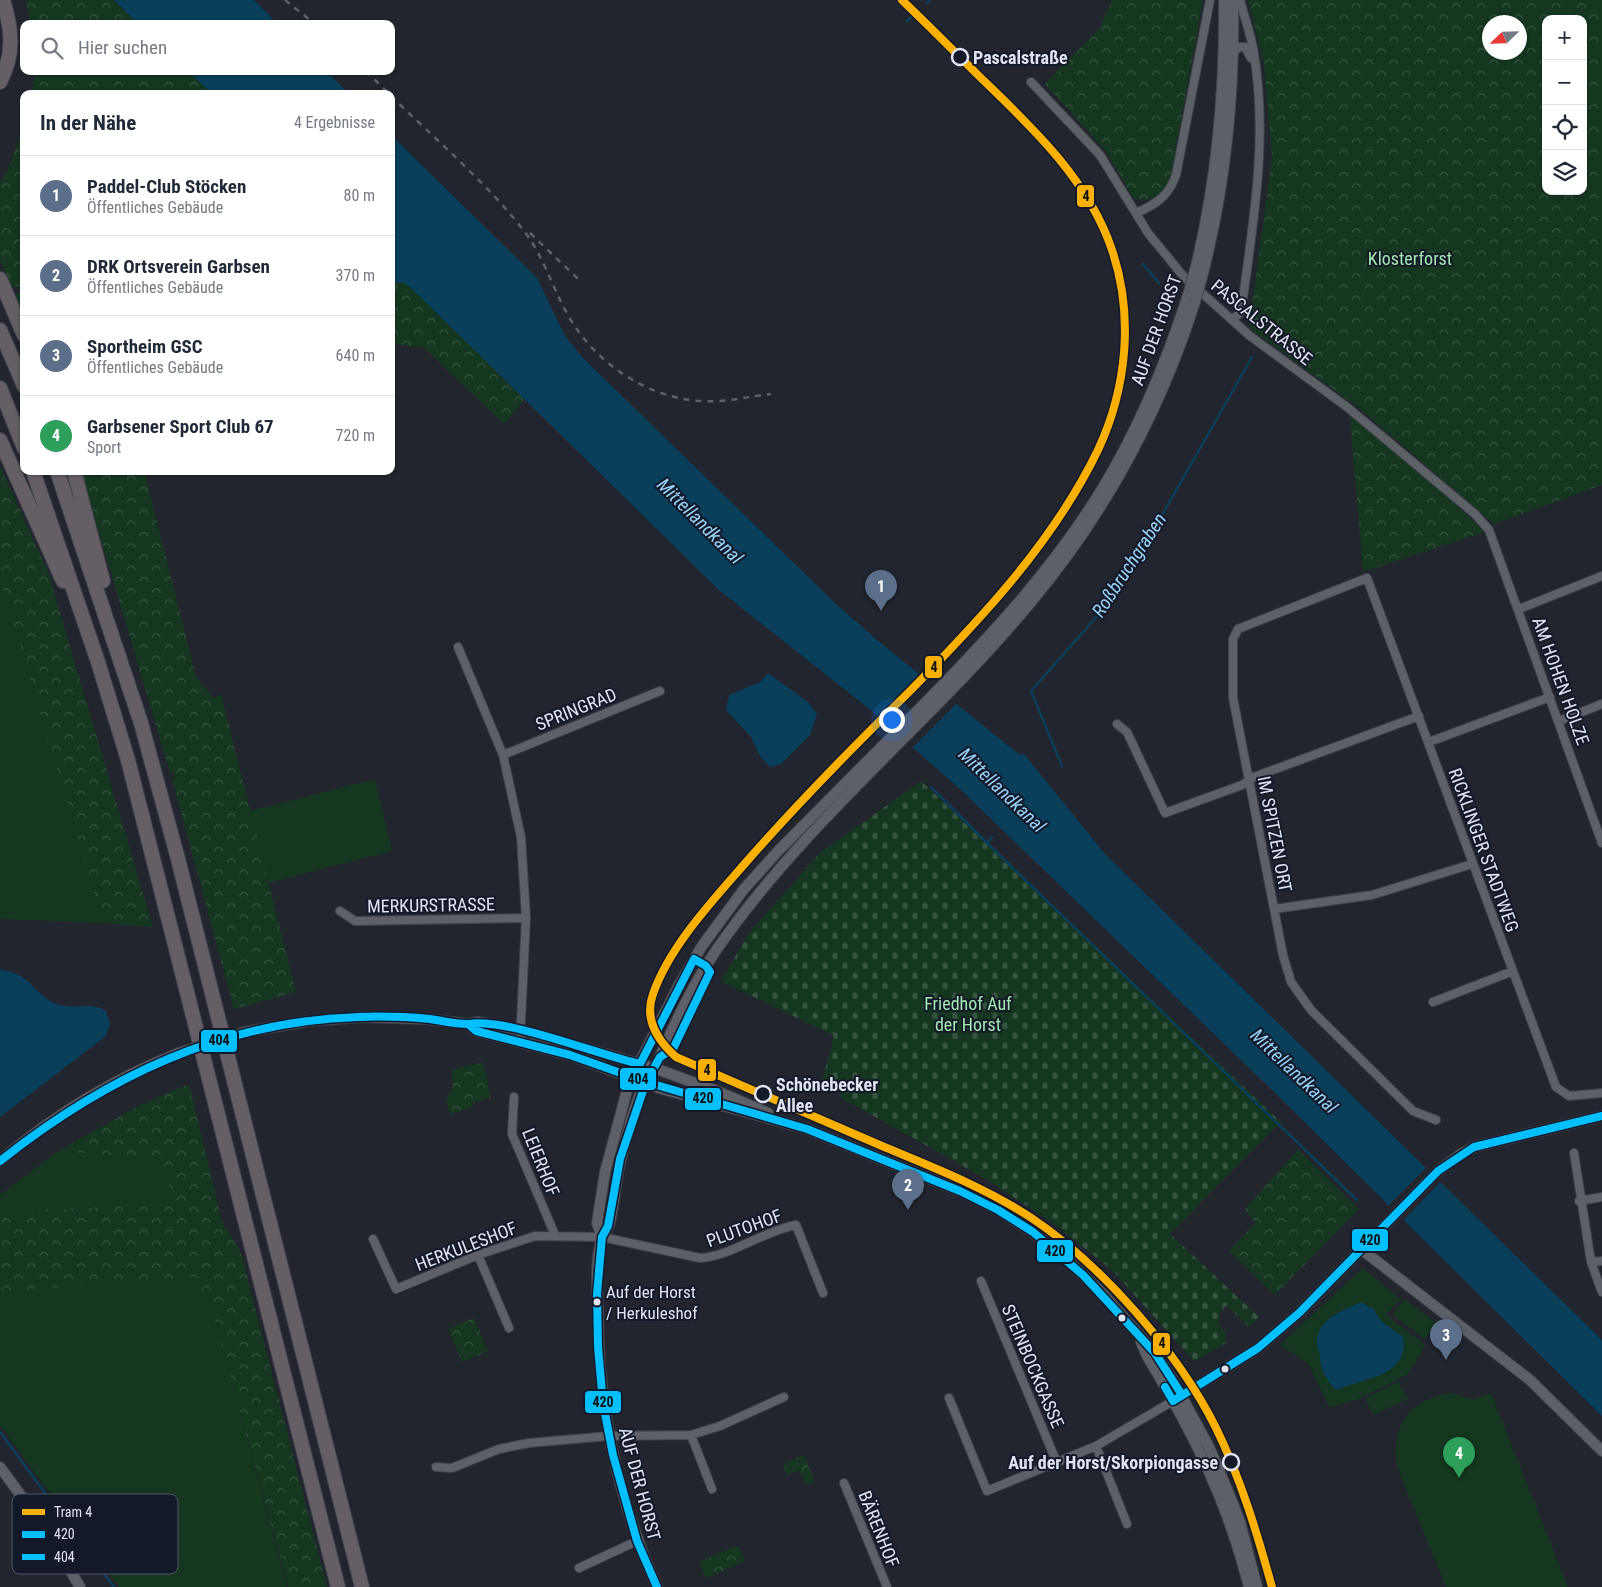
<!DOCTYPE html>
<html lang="de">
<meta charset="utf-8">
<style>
:root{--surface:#fff;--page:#f2f2f3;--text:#1f2937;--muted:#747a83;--line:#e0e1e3;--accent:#585f6c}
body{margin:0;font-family:"Roboto Condensed",sans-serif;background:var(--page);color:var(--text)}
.controls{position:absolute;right:15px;top:15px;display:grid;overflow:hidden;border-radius:10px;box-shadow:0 1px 4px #0004}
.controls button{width:45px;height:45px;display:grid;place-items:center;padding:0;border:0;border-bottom:1px solid var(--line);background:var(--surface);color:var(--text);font:25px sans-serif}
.compass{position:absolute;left:1482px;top:15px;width:45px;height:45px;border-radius:50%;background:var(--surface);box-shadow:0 1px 4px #0004;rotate:247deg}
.you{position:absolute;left:891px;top:719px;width:18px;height:18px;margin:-12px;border:4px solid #fff;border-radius:50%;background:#1a73e8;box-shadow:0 0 0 8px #1a73e833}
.badge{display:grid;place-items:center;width:32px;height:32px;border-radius:50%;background:var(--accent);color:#fff;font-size:16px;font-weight:700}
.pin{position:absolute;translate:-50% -41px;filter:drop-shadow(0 1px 2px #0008)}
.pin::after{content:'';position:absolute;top:26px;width:18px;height:15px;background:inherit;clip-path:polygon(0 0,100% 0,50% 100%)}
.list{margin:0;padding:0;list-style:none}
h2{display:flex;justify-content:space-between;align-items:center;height:65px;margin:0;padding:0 20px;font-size:21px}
h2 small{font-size:16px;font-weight:400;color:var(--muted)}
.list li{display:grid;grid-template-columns:32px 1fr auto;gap:15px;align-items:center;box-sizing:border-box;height:80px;padding:0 20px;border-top:1px solid var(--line)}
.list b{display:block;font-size:19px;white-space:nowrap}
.list p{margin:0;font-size:16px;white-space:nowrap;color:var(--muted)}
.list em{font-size:16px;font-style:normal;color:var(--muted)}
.icon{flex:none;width:28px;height:28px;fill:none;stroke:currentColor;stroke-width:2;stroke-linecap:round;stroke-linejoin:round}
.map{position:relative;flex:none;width:1602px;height:1587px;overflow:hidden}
.search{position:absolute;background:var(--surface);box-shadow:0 1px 4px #0004;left:20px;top:20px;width:375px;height:55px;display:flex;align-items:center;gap:12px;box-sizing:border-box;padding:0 18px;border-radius:10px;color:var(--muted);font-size:19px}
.panel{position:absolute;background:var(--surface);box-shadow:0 1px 4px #0004;left:20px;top:90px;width:375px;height:385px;border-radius:10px}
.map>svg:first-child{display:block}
</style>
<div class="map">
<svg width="1602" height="1587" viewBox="0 0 1602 1587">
<defs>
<pattern id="forest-crowns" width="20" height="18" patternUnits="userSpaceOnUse" patternTransform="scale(1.25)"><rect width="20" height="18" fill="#153720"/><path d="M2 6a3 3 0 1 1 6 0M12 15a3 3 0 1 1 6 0" fill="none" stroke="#375441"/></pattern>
<pattern id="cemetery-stones" width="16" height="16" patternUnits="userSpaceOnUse" patternTransform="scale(1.25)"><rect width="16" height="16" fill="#153720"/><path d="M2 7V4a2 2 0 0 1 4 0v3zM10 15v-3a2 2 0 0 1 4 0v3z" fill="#375441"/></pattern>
</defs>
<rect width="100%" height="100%" fill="#22252e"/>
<!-- green -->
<path fill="#153720" d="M 0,579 L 103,923 L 0,919 Z
M 375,779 L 392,851 L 268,883 L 250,811 Z
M 58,1151 L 157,1158 L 178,1204 L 0,1212 L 0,1195 Z
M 1363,1268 L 1400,1299 L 1386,1315 L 1425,1345 L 1408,1374 L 1356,1400 L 1329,1407 L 1308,1363 L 1280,1345 Z
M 192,1277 L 214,1316 L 287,1587 L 119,1587 L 0,1425 L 0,1292 Z
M 1404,1299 L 1436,1323 L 1425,1339 L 1393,1315 Z
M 1399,1382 L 1408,1399 L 1373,1415 L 1365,1398 Z
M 1449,1393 L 1474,1399 L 1491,1393 L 1568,1587 L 1446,1587 L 1397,1467 C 1391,1426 1408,1401 1449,1393 Z"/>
<!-- forest -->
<path fill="url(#forest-crowns)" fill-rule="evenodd" d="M 26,0 L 114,0 L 138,24 L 31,24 Z
M 1112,0 L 1203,0 L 1169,184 C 1158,196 1150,203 1133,198 L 1107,152 L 1045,84 L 1099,29 Z
M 1248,0 L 1602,0 L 1602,485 L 1494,524 L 1358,407 L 1249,328 L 1272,158 L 1264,64 ZM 1546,19 L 1583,19 L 1583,191 L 1546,191 ZM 1490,22 L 1520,22 L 1520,52 L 1490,52 Z
M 35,71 L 188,71 L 212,94 L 32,94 Z
M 24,125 L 24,316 L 15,294 L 20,292 L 17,286 L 12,288 L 0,260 L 0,184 L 11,162 Z
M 391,283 L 405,283 L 409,286 L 525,399 L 504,424 L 424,348 L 391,344 Z
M 1349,406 L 1485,532 L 1363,572 Z
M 0,466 L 48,572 L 153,927 L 103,923 L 0,579 Z
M 81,471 L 144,471 L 196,676 L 214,699 L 221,694 L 296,992 L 234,1009 L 172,779 L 175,778 L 174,772 L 170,773 Z
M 483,1062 L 491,1098 L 472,1103 L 473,1107 L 450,1114 L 446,1101 L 453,1086 L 452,1070 Z
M 189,1084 L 222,1221 L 241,1253 L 327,1587 L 288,1587 L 214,1316 L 192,1277 L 0,1292 L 0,1212 L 177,1204 L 157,1158 L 58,1151 L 142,1104 Z
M 1298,1150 L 1359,1209 L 1275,1295 L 1229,1251 L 1255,1223 L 1245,1209 Z
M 474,1318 L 488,1351 L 462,1362 L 448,1329 Z
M 804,1455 L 815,1482 L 806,1485 L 800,1470 L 787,1475 L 783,1464 Z
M 738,1545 L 745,1561 L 706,1578 L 699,1562 Z"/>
<!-- cemetery -->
<path fill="url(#cemetery-stones)" d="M 921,781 L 1281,1122 L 1170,1234 L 1259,1317 L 1249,1327 L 1227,1305 L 1220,1312 L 1219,1324 L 1226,1333 L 1226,1343 L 1194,1361 L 1112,1270 L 1050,1221 L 981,1176 L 841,1098 L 841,1085 L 822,1082 L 834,1036 L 721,981 L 749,933 L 820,853 Z"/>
<!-- water -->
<path fill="#0a3f5b" d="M 114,0 L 254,0 L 278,24 L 138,24 Z
M 188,71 L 326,71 L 349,94 L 212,94 Z
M 391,135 L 537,278 L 565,336 L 583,358 L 837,605 L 883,645 L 1020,755 L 1024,754 L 1105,854 L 1602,1340 L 1602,1416 L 1272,1090 L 962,791 L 873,712 L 719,590 L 409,286 L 405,283 L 391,283 Z
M 768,673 L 808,702 L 817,714 L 810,735 L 781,764 L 770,767 L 760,756 L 751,737 L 726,710 L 729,695 L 760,682 Z
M 0,969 C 6,971 13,972 19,975 C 33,983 43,1001 60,1005 C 78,1010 89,1001 106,1011 L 110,1024 L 106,1036 L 0,1117 Z
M 1359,1303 L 1364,1303 L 1369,1308 L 1373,1308 L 1381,1321 L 1403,1337 C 1411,1376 1362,1379 1336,1390 C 1326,1379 1321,1372 1320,1357 C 1320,1353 1318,1349 1317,1345 C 1315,1320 1340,1312 1359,1303 Z"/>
<!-- pier -->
<path fill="#22252e" d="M 922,673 L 958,702 L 911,749 L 877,719 Z
M 1428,1166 L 1442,1180 L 1402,1222 L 1387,1207 Z"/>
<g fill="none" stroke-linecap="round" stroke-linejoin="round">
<!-- stream -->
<path stroke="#0a3f5b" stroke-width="2.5" d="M 927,3 L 930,0
M 907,21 L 911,17
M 1143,264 L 1159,283
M 1062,766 L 1031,691 L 1099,614 L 1149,538 L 1252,357
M 931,787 L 987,843
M 992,837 L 987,843 L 1357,1200
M 0,1432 L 98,1565
M 102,1571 L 114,1587"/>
<defs>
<path id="minor" d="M 1234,51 L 1240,47 L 1245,47 L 1251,58
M 1031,82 L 1100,155 L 1148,233 L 1184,277 L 1250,336 L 1347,407 L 1475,514 L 1489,530 L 1602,843
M 1136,213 C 1155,205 1169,196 1176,175 L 1210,0
M 1232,320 L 1241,312 C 1253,224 1269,136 1253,48 C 1250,32 1244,16 1240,0
M 1519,609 L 1602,576
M 458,647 L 503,755 L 521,837 L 526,918 L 520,1041
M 1559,721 L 1602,704
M 1117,724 L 1127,732 L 1165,813 L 1242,785 L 1254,777 L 1419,716
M 1429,742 L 1550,697
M 503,755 L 660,691
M 1274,909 L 1372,895 L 1472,864
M 340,911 L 355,921 L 526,918
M 1433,1002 L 1513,971
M 514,1097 L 512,1134 L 555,1235
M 1436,1120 L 1413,1111 L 1311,1010 L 1291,982 L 1283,955 L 1233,698 L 1233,639 L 1238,629 L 1367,578 L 1556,1087 L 1569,1096 L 1602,1093
M 1574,1153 L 1591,1262 L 1602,1292
M 1579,1201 L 1602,1197
M 373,1239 L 396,1289 L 478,1255 L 535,1236 L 602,1237 L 700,1258 C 732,1256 763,1231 796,1225 L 823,1293
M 478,1255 L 509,1328
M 1591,1262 L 1602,1261
M 981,1281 L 1057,1463
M 949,1398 L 987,1491 L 1096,1446 L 1173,1401
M 691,1435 L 712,1489
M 1096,1446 L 1127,1524
M 436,1467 L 452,1468 L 499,1449 L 529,1443 L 609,1436 L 691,1435 L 720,1426 L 784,1397
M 844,1483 L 887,1587
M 579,1568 L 637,1541"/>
<path id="tertiary" d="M 1195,270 C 1217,181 1225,92 1224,0
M 1202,277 C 1226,185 1235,94 1233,0
M 468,1024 L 476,1031 L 570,1055 L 659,1088 L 807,1129 L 960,1191 L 998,1210 L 1033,1232 L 1065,1258 L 1103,1294 L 1155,1353 L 1171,1377 L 1209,1447 L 1229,1494 L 1240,1522 L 1257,1587
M 245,1032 L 309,1021 L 362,1017 L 426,1019 L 468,1024 L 478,1022 L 521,1030 L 654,1068 L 717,1091 L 768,1113
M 0,1161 C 54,1115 113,1079 179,1053
M 602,1237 L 597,1223 L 605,1172 L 629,1083 L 679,985 L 702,946 L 744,889 L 778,851 C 825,804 872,756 919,709 C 987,640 1052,571 1102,489 C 1139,428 1166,363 1188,295
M 1361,1249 L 1530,1380 L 1602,1451
M 1141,1342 L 1147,1356 C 1193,1433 1227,1499 1249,1587
M 1173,1401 L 1258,1348 L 1299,1313 L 1438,1171 L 1461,1154 L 1474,1147 L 1602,1116
M 0,1467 L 47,1531 L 80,1587
M 657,1587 C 618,1500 598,1408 598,1312 C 597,1289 595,1260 602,1238 C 603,1233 607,1229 609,1225 C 615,1204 615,1180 621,1159 C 627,1136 633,1109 643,1087 C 648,1078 653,1070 658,1061 C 675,1023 693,984 717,949 C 807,819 932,722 1032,601 C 1106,512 1160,412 1195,302"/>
<path id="motorway" d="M 0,82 C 15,53 12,30 3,0
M 0,279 L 24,335
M 0,330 L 24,386
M 0,388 L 24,448
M 0,440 L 63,581
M 33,471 L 98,662 L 128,760 L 338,1587
M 57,471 L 141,723 L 178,859 L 362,1587
M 74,471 L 103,581"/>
</defs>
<!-- minor casing -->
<use href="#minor" stroke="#3f424a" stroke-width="10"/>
<!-- tertiary casing -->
<use href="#tertiary" stroke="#3f424a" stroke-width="12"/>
<!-- motorway casing -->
<use href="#motorway" stroke="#3f424a" stroke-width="16"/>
<!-- minor -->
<use href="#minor" stroke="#5e6068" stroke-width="8"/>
<!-- tertiary -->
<use href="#tertiary" stroke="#5e6068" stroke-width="10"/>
<!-- motorway -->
<use href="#motorway" stroke="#665e65" stroke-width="14"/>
<!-- rail -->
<path stroke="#5e6067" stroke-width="2.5" stroke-dasharray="6 6" stroke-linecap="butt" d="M 285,0 L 315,24
M 366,71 L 389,94
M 391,96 C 435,139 487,183 524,231 C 546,259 554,295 574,325 C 604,371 661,405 718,401 C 736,400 753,396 771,394
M 530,233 L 578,279"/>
<defs>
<path id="tertiary-bridge" d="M 1188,295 L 1195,270
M 1195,302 L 1202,277
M 179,1053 L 245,1032"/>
</defs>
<!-- tertiary-bridge casing -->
<use href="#tertiary-bridge" stroke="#3f424a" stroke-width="12" stroke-linecap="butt"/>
<!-- tertiary-bridge -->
<use href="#tertiary-bridge" stroke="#5e6068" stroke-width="10"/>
<defs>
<path id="bus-1" d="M 1165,1387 L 1173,1401 L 1258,1348 L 1299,1313 L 1438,1171 L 1474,1147 L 1602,1116
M 657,1587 L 637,1541 L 613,1455 L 603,1403 L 598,1347 L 597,1294 L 602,1237 L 608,1226 L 620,1159 L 646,1082 L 807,1129 L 960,1191 L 998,1210 L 1033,1232 L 1083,1275 L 1155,1353 L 1182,1395"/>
<path id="bus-2" d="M 694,959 L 706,966 L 710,972 L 673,1049 L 660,1057 L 646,1082 L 570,1055 L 476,1031 L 468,1024 C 509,1018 595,1054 640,1064 Z
M 0,1161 C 106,1077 222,1021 359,1017 C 383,1016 407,1017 430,1019 C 443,1021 455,1024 468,1024"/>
</defs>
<!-- bus-1 casing -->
<use href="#bus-1" stroke="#141929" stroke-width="11"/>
<!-- bus-2 casing -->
<use href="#bus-2" stroke="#141929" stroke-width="11"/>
<!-- bus-1 -->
<use href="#bus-1" stroke="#00bfff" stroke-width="8"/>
<!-- bus-2 -->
<use href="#bus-2" stroke="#00bfff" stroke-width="8"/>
<defs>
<path id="tram-1" d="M 902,0 C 929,26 955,52 982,79 C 1033,128 1089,181 1112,250 C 1134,315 1127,388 1098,450 C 1053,543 980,620 908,693 C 853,747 799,802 748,860 C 715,898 670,945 653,994 C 644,1019 657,1040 676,1057 C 745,1087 813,1116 882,1146 C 932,1167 984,1187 1030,1217 C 1100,1263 1179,1353 1216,1428 C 1241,1479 1257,1533 1272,1587"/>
</defs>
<!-- tram-1 casing -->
<use href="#tram-1" stroke="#141929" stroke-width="11"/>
<!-- tram-1 -->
<use href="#tram-1" stroke="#f9b000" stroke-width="8"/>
</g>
<!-- markers -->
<g fill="#141929" stroke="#e0e4f0" stroke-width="2.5">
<circle cx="960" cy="57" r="8"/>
<circle cx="763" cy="1094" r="8"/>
<circle cx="1231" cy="1462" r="8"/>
</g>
<g fill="#e0e4f0" stroke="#141929" stroke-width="2">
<circle cx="597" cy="1302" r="4.5"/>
<circle cx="1122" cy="1318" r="4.5"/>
<circle cx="1225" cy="1369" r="4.5"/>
</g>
<g text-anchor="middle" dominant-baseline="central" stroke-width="4" stroke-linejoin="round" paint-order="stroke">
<!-- bus labels -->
<g font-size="17" fill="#e0e4f0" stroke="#141929" text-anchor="start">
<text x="606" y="1292">Auf der Horst<tspan x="606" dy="21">/ Herkuleshof</tspan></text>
</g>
<!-- stop labels -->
<g font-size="18" font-weight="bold" fill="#e0e4f0" stroke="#141929" text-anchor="start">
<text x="973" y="57">Pascalstraße</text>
<text x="776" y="1084">Schönebecker<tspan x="776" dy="21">Allee</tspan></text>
<text x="1218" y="1462" text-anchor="end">Auf der Horst/Skorpiongasse</text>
</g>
<!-- park labels -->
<g font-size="18" fill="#a1e8b1" stroke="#141929">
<text x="1410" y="258">Klosterforst</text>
<text x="968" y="1003">Friedhof Auf<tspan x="968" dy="21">der Horst</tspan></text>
</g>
<!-- street labels -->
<g font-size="18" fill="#e0e4f0" stroke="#141929">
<text transform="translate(1262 322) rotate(39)">PASCALSTRASSE</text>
<text transform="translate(1156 330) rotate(-70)">AUF DER HORST</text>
<text transform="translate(1561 681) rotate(70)">AM HOHEN HOLZE</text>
<text transform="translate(576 709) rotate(-22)">SPRINGRAD</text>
<text transform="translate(1275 834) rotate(79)">IM SPITZEN ORT</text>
<text transform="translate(1484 850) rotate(70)">RICKLINGER STADTWEG</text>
<text transform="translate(431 905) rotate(-1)">MERKURSTRASSE</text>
<text transform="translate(541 1162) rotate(68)">LEIERHOF</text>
<text transform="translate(744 1228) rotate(-20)">PLUTOHOF</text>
<text transform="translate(466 1246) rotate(-21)">HERKULESHOF</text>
<text transform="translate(1033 1366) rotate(67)">STEINBOCKGASSE</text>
<text transform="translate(640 1484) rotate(75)">AUF DER HORST</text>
<text transform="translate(879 1529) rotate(68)">BÄRENHOF</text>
</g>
<!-- water labels -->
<g font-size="19" font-style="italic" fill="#96d3fa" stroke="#141929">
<text transform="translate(700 521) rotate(45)">Mittellandkanal</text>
<text transform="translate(1129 565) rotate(-57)">Roßbruchgraben</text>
<text transform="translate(1002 790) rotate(44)">Mittellandkanal</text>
<text transform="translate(1294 1071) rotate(44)">Mittellandkanal</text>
</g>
</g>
<!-- legend -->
<rect x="12" y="1494" width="166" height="80" rx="8" fill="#141929" stroke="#515665" stroke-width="1"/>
<rect x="22" y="1509" width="23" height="6" fill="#f9b000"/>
<rect x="22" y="1531" width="23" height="7" fill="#00bfff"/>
<rect x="22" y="1554" width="23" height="6" fill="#00bfff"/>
<g font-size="14" fill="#e0e4f0">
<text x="54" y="1517">Tram 4</text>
<text x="54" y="1539">420</text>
<text x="54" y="1562">404</text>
</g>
<g stroke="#141929" stroke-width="2">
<rect x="1076" y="184" width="19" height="24" rx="5" fill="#f9b000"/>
<rect x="924" y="655" width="19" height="24" rx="5" fill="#f9b000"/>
<rect x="200" y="1029" width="38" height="24" rx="5" fill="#00bfff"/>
<rect x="697" y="1058" width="20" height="24" rx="5" fill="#f9b000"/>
<rect x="619" y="1067" width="38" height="24" rx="5" fill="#00bfff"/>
<rect x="684" y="1087" width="38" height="24" rx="5" fill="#00bfff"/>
<rect x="1351" y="1228" width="38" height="24" rx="5" fill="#00bfff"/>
<rect x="1036" y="1239" width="38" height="24" rx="5" fill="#00bfff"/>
<rect x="1152" y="1332" width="19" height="24" rx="5" fill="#f9b000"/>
<rect x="584" y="1390" width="38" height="24" rx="5" fill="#00bfff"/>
</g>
<g font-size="14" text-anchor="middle" font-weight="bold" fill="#111">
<text x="1086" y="201">4</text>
<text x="934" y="672">4</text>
<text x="219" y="1045">404</text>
<text x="707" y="1075">4</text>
<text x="638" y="1084">404</text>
<text x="703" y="1103">420</text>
<text x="1370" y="1245">420</text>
<text x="1055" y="1256">420</text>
<text x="1162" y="1348">4</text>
<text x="603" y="1407">420</text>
</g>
</svg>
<div class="controls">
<button>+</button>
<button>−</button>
<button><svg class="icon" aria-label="locate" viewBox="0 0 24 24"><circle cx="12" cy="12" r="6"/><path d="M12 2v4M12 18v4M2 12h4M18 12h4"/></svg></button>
<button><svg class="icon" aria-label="layers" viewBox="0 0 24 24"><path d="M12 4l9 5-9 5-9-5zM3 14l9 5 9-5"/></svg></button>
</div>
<svg class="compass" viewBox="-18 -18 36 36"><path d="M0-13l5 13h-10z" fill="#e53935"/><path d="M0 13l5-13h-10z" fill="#747a83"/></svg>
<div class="you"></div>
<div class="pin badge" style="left:881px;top:611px;background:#5c6f8a">1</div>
<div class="pin badge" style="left:908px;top:1210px;background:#5c6f8a">2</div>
<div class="pin badge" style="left:1446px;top:1360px;background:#5c6f8a">3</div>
<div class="pin badge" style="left:1459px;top:1478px;background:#2e9e5b">4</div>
<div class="search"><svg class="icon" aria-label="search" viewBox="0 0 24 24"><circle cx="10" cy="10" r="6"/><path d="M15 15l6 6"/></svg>Hier suchen</div>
<section class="panel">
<h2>In der Nähe<small>4 Ergebnisse</small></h2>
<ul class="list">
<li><span class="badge" style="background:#5c6f8a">1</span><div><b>Paddel-Club Stöcken</b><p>Öffentliches Gebäude</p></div><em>80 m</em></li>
<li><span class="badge" style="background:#5c6f8a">2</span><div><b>DRK Ortsverein Garbsen</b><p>Öffentliches Gebäude</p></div><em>370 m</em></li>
<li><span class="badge" style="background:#5c6f8a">3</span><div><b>Sportheim GSC</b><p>Öffentliches Gebäude</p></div><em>640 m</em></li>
<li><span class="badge" style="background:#2e9e5b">4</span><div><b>Garbsener Sport Club 67</b><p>Sport</p></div><em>720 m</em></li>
</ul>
</section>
</div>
